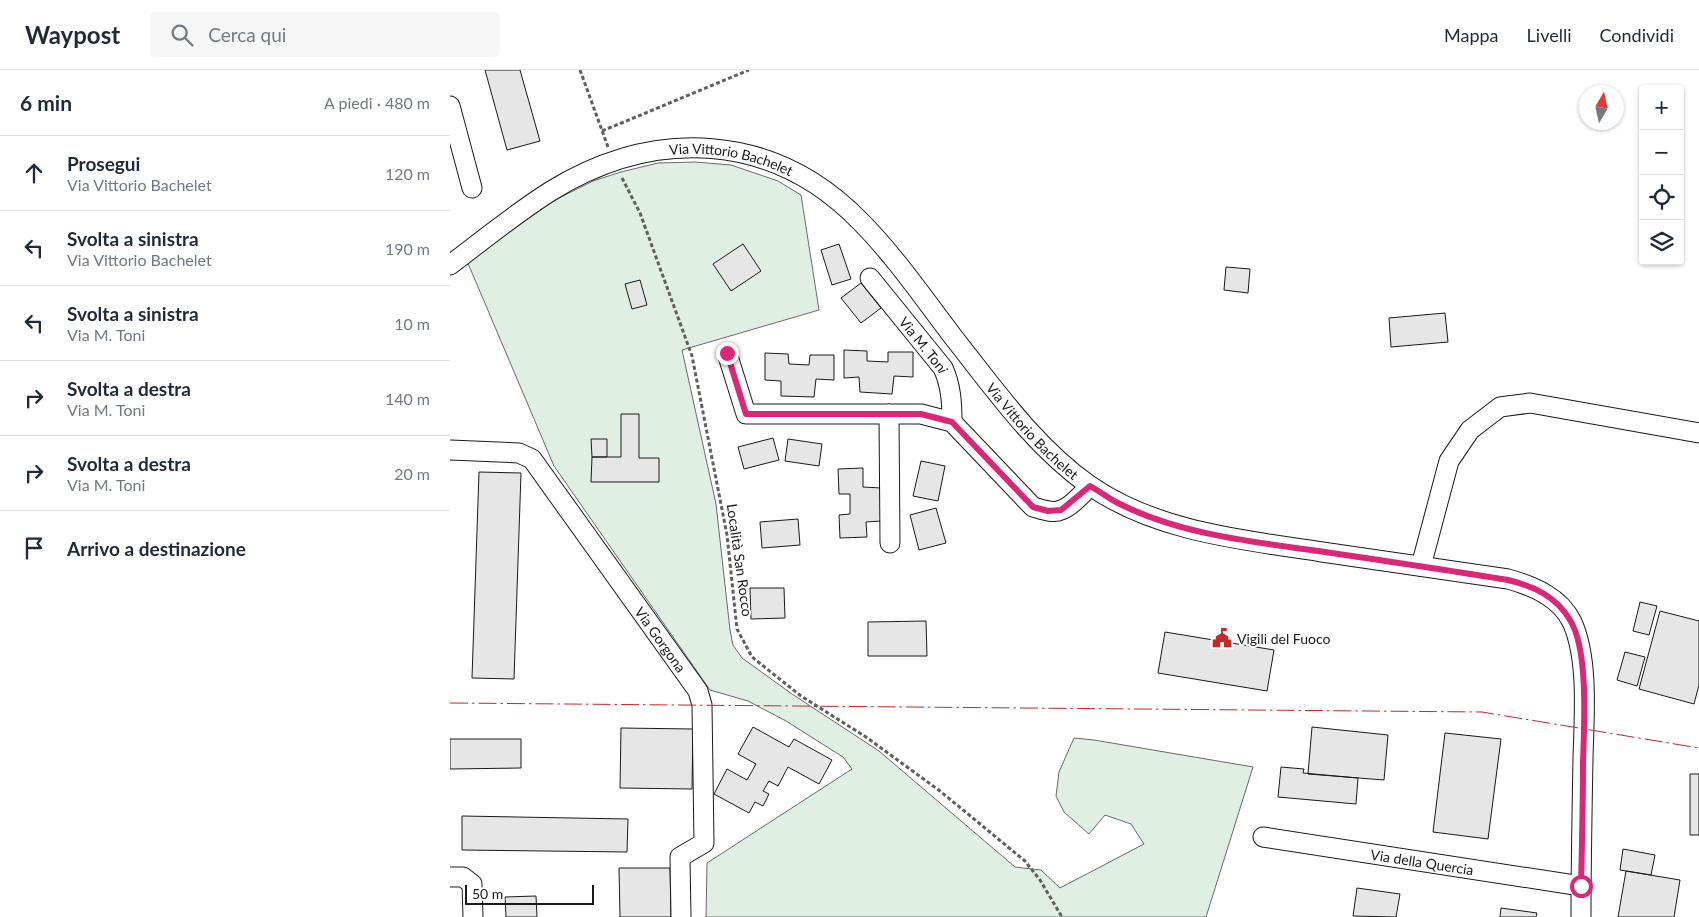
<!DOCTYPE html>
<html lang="it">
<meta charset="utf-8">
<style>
:root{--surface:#fff;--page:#f6f6f7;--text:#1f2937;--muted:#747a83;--line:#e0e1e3}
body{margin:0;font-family:Lato,sans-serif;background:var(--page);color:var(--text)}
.controls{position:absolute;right:15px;top:15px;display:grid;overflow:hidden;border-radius:5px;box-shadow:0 1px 4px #0004}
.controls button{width:45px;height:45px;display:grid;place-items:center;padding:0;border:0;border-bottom:1px solid var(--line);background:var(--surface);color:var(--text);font:25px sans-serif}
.compass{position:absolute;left:1129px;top:15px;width:45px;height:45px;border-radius:50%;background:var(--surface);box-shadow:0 1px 4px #0004;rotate:9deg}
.scale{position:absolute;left:15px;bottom:12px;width:129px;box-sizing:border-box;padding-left:5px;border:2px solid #1a1a1a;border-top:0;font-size:14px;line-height:18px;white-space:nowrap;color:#1a1a1a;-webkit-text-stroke:4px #fff;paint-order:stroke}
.stop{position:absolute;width:15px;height:15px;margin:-11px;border:4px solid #db2777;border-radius:50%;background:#fff}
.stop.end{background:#db2777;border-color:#fff;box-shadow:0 1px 5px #0008}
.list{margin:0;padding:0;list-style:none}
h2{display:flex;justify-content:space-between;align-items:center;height:65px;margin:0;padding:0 20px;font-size:21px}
h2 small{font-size:16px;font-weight:400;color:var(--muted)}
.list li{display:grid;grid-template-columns:32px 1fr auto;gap:15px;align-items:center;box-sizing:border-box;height:75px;padding:0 20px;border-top:1px solid var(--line)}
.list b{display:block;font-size:19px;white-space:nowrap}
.list p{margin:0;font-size:16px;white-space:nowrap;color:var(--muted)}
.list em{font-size:16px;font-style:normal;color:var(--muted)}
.icon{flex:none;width:28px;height:28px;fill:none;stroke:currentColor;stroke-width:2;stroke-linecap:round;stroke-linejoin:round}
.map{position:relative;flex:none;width:1249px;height:847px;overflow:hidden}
header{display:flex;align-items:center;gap:30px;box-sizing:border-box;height:70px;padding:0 25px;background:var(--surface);border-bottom:1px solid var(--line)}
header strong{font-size:24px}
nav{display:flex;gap:28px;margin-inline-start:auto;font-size:18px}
.search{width:350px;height:45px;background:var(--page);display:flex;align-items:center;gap:12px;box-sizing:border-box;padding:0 18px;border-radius:5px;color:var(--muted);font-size:19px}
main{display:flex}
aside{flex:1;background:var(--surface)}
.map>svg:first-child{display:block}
</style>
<header>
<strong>Waypost</strong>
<div class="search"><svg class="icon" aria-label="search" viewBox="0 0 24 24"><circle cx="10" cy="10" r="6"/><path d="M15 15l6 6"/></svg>Cerca qui</div>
<nav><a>Mappa</a><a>Livelli</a><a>Condividi</a></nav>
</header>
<main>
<aside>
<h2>6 min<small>A piedi · 480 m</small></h2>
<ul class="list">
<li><svg class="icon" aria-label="ahead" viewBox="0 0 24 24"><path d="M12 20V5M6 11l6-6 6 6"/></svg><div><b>Prosegui</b><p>Via Vittorio Bachelet</p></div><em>120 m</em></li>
<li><svg class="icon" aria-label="left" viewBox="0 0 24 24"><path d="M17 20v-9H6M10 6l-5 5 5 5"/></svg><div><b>Svolta a sinistra</b><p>Via Vittorio Bachelet</p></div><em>190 m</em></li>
<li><svg class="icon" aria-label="left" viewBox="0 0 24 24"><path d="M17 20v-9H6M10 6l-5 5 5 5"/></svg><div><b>Svolta a sinistra</b><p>Via M. Toni</p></div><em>10 m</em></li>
<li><svg class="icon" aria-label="right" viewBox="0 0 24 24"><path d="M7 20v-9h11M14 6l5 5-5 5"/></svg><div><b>Svolta a destra</b><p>Via M. Toni</p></div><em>140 m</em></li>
<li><svg class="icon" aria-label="right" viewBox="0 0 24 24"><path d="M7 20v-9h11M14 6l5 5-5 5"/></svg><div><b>Svolta a destra</b><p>Via M. Toni</p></div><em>20 m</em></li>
<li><svg class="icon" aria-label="arrive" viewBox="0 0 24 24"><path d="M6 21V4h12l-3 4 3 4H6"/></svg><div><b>Arrivo a destinazione</b></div></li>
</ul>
</aside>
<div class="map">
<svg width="1249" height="847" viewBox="0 0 1249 847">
<rect width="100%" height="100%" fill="#fff"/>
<!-- green -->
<path fill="#e0efe3" stroke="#6a6a6a" d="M 245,92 L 281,95 L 328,111 L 351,125 L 369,240 L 232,280 L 266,434 L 280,560 L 283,575 L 292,588 L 342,624 L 429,681 L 565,797 L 591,800 L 610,818 L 694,774 L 681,754 L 655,745 L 639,764 L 614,742 L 606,726 L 609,702 L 624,668 L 644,670 L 803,697 L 756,847 L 256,847 L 257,793 L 402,699 L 393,687 L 336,651 L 298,631 L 260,620 L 104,396 L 17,191 L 75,145 L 143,111 L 171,102 L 208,93 Z"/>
<!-- building -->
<path fill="#e6e6e6" stroke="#1a1a1a" d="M 35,0 L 70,0 L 90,71 L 57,80 Z
M 293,174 L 311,201 L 281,221 L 263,194 Z
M 389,174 L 401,209 L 382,215 L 371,180 Z
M 776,197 L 800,199 L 798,223 L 774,220 Z
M 190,210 L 197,235 L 182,239 L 175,214 Z
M 411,213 L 431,238 L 411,253 L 391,228 Z
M 995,243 L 998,272 L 941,277 L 939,248 Z
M 394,280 L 417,281 L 417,291 L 438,292 L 438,282 L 463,282 L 463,307 L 444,306 L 442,324 L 410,322 L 409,307 L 394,308 Z
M 315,283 L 338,284 L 339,294 L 359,295 L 360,285 L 384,285 L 384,310 L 366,309 L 364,327 L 331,326 L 331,311 L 315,310 Z
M 171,344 L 189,344 L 189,388 L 209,388 L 209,412 L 141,412 L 142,387 L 171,387 Z
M 323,368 L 329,390 L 294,399 L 288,377 Z
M 141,369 L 157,369 L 157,387 L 142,387 Z
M 338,369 L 372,374 L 369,396 L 335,391 Z
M 471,391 L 495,396 L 488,431 L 463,426 Z
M 413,398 L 413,417 L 431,418 L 431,451 L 416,452 L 417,467 L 390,468 L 389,445 L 400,444 L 400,424 L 389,424 L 388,399 Z
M 29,402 L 71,403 L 64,609 L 22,608 Z
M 486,438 L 496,473 L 469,480 L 460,445 Z
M 348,449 L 350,475 L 312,478 L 310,452 Z
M 300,518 L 334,518 L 335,548 L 301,549 Z
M 1190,532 L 1207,536 L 1199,565 L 1183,561 Z
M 1210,541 L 1249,551 L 1249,615 L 1244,634 L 1189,619 Z
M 476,551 L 477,586 L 418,586 L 418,552 Z
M 715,562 L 824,580 L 817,621 L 708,603 Z
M 1175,582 L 1195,587 L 1187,616 L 1167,610 Z
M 303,657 L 339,677 L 344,669 L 382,690 L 369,714 L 338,697 L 328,716 L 319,711 L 313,721 L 319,724 L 313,736 L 305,732 L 299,743 L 264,724 L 277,699 L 297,710 L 306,694 L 288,684 Z
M 862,657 L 938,665 L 934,710 L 858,704 Z
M 171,658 L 243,659 L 242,719 L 170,718 Z
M 995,663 L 1051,669 L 1038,769 L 983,762 Z
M 0,669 L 71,669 L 71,698 L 0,699 Z
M 831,697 L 854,699 L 853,703 L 908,708 L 906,734 L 828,727 Z
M 1240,704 L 1249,704 L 1249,765 L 1240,765 Z
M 12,746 L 178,749 L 177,782 L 12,780 Z
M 1173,779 L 1205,785 L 1201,805 L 1170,800 Z
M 169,798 L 220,798 L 221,847 L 170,847 Z
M 1176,801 L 1230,810 L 1224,847 L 1168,847 Z
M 907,818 L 950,824 L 946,847 L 903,846 Z
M 86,826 L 87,847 L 56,847 L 55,827 Z
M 1051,838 L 1087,843 L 1086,847 L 1050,847 Z"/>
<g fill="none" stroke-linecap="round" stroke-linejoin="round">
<defs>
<g id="minor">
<path d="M 0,36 L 22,118"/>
<path id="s1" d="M 0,195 C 33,170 66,143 101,121 C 205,57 323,62 410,151 C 444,185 475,230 504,268 C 545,320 585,377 639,415 C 706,462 794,470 872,482 C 934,491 996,500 1058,509 C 1083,516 1110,527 1122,552 C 1139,589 1134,648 1133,688 C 1132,741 1131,794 1131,847"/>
<path id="s2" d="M 420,208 L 493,298 C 501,315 502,333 502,352"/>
<path d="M 277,283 L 296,344 L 471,344 L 502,352 L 583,437 C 591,439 603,444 611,440 C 621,437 633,423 640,416"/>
<path d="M 439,344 L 440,473"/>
<path id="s3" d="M 0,380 L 69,383 L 82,389 L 248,621 L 252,635 L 254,773 L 230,787 L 231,847"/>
<path d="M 971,496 L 999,391 L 1020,360 L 1050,337 L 1080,333 L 1249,363"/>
<path id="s4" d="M 813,767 L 1131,816"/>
<path d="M 0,807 L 13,807 L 22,814 L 23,847"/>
</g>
</defs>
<!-- minor casing -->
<use href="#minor" stroke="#1a1a1a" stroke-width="21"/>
<!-- path -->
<path stroke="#5f5f5f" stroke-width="3" stroke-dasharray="4 2.5" stroke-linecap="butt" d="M 130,0 L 158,77
M 152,61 L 299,0
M 172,108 L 190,143 L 242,286 L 277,465 L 287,559 L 302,587 L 351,626 L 416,667 L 490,721 L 575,791 L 590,810 L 612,847"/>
<!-- minor -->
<use href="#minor" stroke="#fff" stroke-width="19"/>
<!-- power -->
<path stroke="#c62828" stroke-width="1" stroke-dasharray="18 4 2.5 4" stroke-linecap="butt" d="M 0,633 L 1032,642 L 1249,678"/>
</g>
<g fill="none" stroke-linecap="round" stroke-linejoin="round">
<!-- route -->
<path stroke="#db2777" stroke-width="6" d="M 277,283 L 296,344 L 471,344 L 502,352 L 583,437 L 598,441 L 611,440 L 640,416 C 649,421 657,427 666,432 C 729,465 805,472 875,482 C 936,491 997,500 1058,510 C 1083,516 1106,526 1120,550 C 1139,580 1134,657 1133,693 C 1133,734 1132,775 1131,816"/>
</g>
<!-- icons -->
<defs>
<symbol id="civic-bare" viewBox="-9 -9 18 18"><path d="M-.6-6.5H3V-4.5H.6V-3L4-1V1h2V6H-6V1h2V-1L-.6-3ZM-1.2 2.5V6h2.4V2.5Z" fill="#c62828" stroke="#fff" stroke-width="2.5" paint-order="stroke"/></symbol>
</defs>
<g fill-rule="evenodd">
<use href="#civic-bare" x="758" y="554" width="28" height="28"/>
</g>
<g text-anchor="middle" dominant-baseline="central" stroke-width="4" stroke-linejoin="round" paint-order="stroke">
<!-- street labels -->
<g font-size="14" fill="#1a1a1a" stroke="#fff">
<text stroke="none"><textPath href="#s1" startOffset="315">Via Vittorio Bachelet</textPath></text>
<text stroke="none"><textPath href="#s2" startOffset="86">Via M. Toni</textPath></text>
<text stroke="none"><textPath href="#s1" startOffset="735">Via Vittorio Bachelet</textPath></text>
<text transform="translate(290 490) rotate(82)">Località San Rocco</text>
<text stroke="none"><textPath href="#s3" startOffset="305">Via Gorgona</textPath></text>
<text stroke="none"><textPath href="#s4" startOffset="161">Via della Quercia</textPath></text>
</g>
<!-- poi labels -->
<g font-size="14" fill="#1a1a1a" stroke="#fff" text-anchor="start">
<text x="787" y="568">Vigili del Fuoco</text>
</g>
</g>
</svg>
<div class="controls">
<button>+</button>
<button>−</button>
<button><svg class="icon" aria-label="locate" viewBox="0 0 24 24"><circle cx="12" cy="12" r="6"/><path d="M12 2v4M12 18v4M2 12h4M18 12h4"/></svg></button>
<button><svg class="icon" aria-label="layers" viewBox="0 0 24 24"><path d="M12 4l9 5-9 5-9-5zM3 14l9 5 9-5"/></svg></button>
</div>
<svg class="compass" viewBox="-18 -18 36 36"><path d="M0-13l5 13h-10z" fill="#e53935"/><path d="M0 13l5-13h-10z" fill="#747a83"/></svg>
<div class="scale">50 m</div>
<div class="stop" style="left:1131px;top:816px"></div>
<div class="stop end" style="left:277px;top:283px"></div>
</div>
</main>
